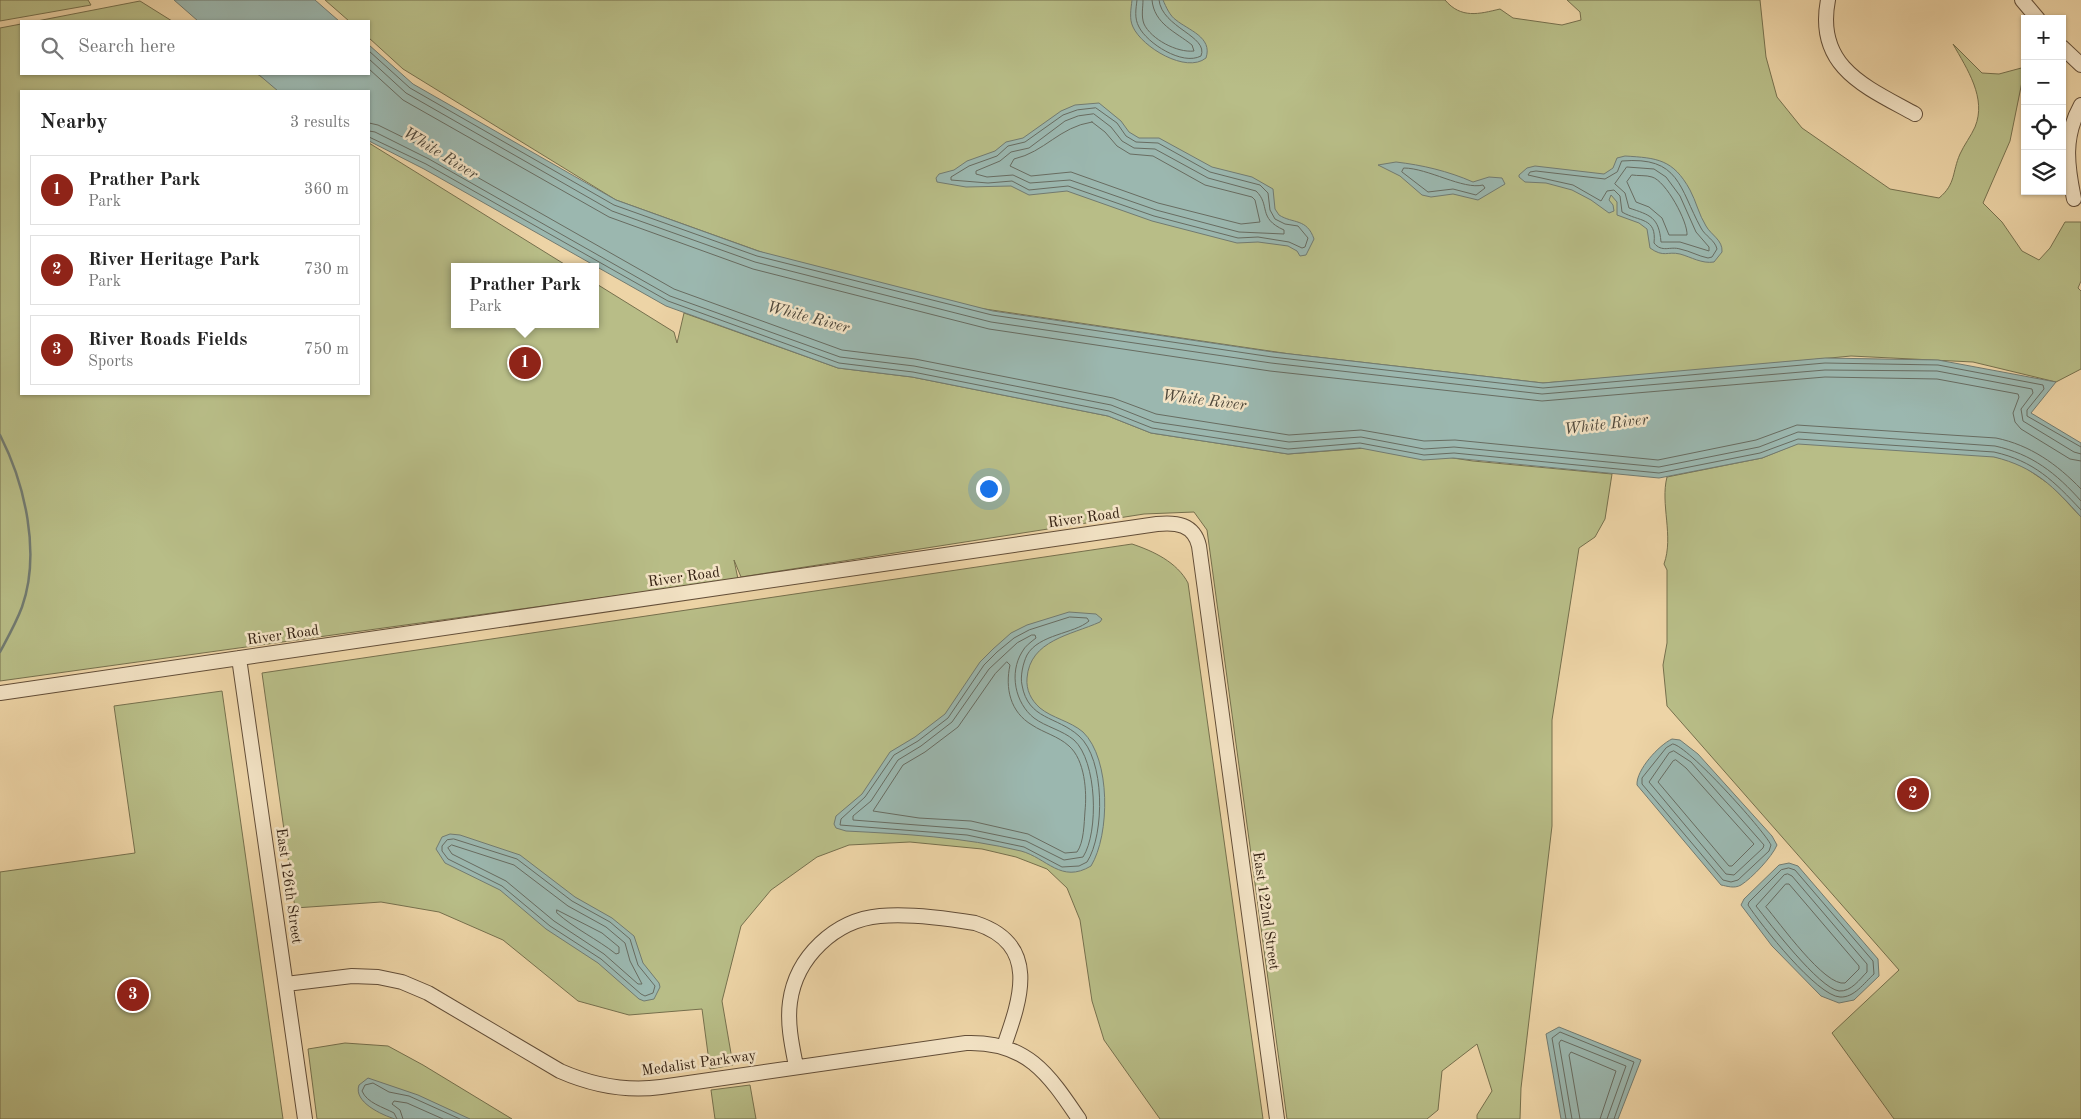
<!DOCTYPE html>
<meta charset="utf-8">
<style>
:root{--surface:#fff;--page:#f6f6f6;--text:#222;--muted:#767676;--line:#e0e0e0;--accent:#8f2418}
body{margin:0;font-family:"Old Standard TT",serif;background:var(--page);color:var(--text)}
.controls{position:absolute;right:15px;top:15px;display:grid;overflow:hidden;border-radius:0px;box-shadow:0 1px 4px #0004}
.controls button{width:45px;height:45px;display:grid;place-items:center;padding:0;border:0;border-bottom:1px solid var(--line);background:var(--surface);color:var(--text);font:25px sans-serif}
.you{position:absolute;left:988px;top:488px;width:18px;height:18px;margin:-12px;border:4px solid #fff;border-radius:50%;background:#1a73e8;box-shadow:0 0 0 8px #1a73e833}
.badge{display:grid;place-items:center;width:32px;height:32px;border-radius:50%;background:var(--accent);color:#fff;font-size:16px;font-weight:700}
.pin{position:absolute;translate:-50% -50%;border:2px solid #fff;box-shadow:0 1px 5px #0006}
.popup{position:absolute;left:451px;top:263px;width:148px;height:65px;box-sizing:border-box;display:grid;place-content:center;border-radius:0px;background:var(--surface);filter:drop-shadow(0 1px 4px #0005);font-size:16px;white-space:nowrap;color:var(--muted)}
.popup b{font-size:19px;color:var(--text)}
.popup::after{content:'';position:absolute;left:50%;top:100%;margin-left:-10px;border:10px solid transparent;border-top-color:var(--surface)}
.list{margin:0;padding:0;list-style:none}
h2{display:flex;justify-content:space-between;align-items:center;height:65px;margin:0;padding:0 20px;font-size:21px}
h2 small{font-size:16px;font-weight:400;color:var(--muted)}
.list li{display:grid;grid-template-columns:32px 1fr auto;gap:15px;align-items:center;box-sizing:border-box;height:70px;margin:0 10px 10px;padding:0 10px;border:1px solid var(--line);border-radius:0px}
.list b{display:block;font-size:19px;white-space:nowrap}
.list p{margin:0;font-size:16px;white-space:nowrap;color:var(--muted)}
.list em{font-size:16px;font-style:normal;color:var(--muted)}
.icon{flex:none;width:28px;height:28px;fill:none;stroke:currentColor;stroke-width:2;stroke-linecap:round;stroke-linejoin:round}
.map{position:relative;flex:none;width:2081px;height:1119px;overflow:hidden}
.search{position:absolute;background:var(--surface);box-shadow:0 1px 4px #0004;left:20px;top:20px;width:350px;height:55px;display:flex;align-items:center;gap:12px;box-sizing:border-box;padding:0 18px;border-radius:0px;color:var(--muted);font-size:19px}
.panel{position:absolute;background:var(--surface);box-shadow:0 1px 4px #0004;left:20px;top:90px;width:350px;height:305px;border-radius:0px}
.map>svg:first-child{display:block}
</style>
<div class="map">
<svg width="2081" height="1119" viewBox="0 0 2081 1119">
<rect width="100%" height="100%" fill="#edd4a6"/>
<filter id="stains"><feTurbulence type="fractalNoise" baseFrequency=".004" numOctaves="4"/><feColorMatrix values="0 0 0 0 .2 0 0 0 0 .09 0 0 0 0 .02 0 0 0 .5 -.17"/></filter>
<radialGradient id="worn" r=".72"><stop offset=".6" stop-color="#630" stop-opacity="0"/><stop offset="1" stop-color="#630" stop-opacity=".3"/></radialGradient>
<!-- green -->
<path fill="#b8bd87" stroke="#76704d" d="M 0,0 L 88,0 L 91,5 L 0,21 Z
M 325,0 L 1445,0 C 1461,19 1479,14 1500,9 L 1513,18 L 1562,25 L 1581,20 L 1580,12 L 1567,0 L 1760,0 L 1766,57 L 1777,97 L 1802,128 L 1890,189 L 1939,198 C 1956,184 1952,172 1960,154 C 1964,145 1971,136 1975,127 C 1987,98 1967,69 1953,44 L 1982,73 L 1999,74 L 2025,67 L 2010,141 L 1983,203 L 2002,222 L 2022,251 L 2039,260 L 2050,248 L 2065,222 L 2081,222 L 2081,281 L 2078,288 L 2081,291 L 2081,369 L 2056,382 L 1973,362 L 1851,356 L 1683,372 L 1543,383 L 1290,354 L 978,308 L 792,263 L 616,200 L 403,69 L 369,38 L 369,21 L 349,21 Z
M 140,1 L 172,21 L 37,21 Z
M 21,24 L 21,74 L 257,74 L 285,91 L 21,91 L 21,394 L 369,394 L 369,143 L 569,267 L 455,267 L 455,324 L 595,324 L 595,283 L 674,332 L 677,343 L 684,313 L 838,368 L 912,377 L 1108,416 L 1151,433 L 1288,454 L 1379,447 L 1473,461 L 1612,474 L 1605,519 L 1595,537 L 1579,548 L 1552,720 L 1552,826 L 1521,1088 L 1520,1119 L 1477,1119 L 1477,1115 L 1492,1091 L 1477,1044 L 1442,1071 L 1438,1110 L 1427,1119 L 1287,1119 L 1207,530 L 1194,512 L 1144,514 L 741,577 L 734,560 L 738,579 L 0,681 L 0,28 Z
M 1804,441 L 1927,441 L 2017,462 L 2052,486 L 2081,517 L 2081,1119 L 1894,1119 L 1832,1033 L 1899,970 L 1667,706 L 1663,665 L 1667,643 L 1667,570 L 1664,564 C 1674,536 1660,504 1667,477 L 1762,458 Z
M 1132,544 C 1153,551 1177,562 1188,583 L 1263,1119 L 1160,1119 L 1104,1040 L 1092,1001 L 1080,920 L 1067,888 L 1047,869 L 1016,857 L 982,849 L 910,842 L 849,845 L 817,857 L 771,890 L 741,926 L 722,1001 L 733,1065 L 710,1069 L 702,1009 L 629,1015 L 578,1001 L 503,940 L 439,912 L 381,902 L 295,908 L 262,673 Z
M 222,691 L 283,1119 L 0,1119 L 0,872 L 135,853 L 114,706 Z
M 345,1043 L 388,1046 L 423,1065 L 512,1119 L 317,1119 L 308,1049 Z
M 750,1085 L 756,1119 L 715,1119 L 711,1090 Z"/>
<!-- water -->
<path fill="#9bb7af" stroke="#727b71" d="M 174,0 L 315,0 L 339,21 L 198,21 Z
M 1132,0 L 1163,0 C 1166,7 1170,16 1176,20 C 1188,30 1213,37 1206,58 C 1186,74 1142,47 1133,27 C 1129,19 1131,9 1132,0 Z
M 369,45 L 413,84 L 616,200 L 758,251 L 993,311 L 1273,352 L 1543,383 L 1825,358 L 1938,360 L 2056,382 L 2031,413 L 2081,443 L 2081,517 C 2054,487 2035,467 1994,457 L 1798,444 L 1762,458 L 1659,478 L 1453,458 L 1423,460 L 1360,448 L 1288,454 L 1151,433 L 1108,416 L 912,377 L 838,368 L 666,306 L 424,169 L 369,141 L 369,91 L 278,91 L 258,74 L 369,74 Z
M 1099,103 L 1121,121 L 1129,132 L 1139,138 L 1159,138 L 1212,167 L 1252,177 L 1273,189 L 1275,209 L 1279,215 C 1293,224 1307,218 1314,239 L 1306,255 L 1300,256 L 1297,251 L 1288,246 L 1258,242 L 1237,243 L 1152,221 L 1067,191 L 1029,195 L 1011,186 L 966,187 L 937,182 L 936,178 L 939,174 L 954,170 L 967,161 L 995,151 L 1006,142 L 1023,138 L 1061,111 L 1075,105 Z
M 1625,156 C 1657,158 1673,159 1690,190 C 1696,201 1699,215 1706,226 C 1711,235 1723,240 1722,252 L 1714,262 C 1702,264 1691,257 1680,254 C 1667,251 1664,258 1650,248 L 1647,229 L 1639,223 L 1617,215 L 1617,202 L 1611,195 L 1609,200 L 1613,205 L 1614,211 L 1609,213 L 1591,200 L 1572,190 L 1546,183 L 1525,182 L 1519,177 L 1519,175 L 1527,168 L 1535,166 L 1604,174 L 1613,168 L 1617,158 Z
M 1396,162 C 1422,165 1448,171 1473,182 L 1489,177 L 1502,178 L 1505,184 L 1478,200 L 1453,194 L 1431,197 L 1422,195 L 1400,176 L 1378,165 Z
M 1069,612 L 1096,614 L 1102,619 L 1100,622 C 1071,635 1030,640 1027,678 C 1026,690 1031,700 1040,708 C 1052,718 1070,721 1083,732 C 1111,759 1110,835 1091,866 C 1061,884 1047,858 1021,851 C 963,837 905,834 846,831 L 836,828 L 834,824 L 836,816 L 862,794 L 890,752 L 915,737 L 945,714 L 980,662 L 993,649 L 1011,633 L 1027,625 Z
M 1672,739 L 1680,740 L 1698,754 L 1772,836 L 1777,845 C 1772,857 1752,878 1741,885 C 1734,889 1727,886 1721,885 L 1637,785 C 1636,770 1659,745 1672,739 Z
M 450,834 L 460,835 L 520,855 L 575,897 L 612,918 L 634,936 L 643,963 L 659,983 L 660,987 L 654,999 L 644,1001 L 639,999 L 598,963 L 546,929 L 500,890 L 445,863 L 436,849 L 442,837 Z
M 1789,863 L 1798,866 L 1878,959 L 1879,976 L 1854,1000 L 1839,1003 L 1821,996 L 1772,946 L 1741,905 L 1744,899 L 1779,865 Z
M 1559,1027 L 1641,1060 L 1618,1119 L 1561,1119 L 1546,1034 Z
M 368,1078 L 418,1095 L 470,1119 C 454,1119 409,1119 395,1119 C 382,1115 353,1102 359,1085 Z"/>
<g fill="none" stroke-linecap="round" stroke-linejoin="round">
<!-- shore -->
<path stroke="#686c61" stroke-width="1" d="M 1137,0 C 1136,9 1134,18 1139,27 C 1147,43 1182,66 1201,56 C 1209,36 1162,28 1159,0
M 1143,0 C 1143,8 1141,16 1144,24 C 1151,39 1177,53 1194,51 L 1192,45 C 1176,32 1154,24 1152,0
M 369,51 L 410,88 L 614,205 L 757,256 L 992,315 L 1272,357 L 1543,388 L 1825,363 L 1938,365 L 2043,385 L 2044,389 L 2027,410 L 2027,416 L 2081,447
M 369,59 L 406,93 L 612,211 L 755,262 L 991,322 L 1271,363 L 1542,394 L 1825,370 L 1937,371 L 2032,389 L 2033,393 L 2021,409 L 2023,421 L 2074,452 L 2081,454
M 369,69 L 403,100 L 609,217 L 753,269 L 989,329 L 1270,371 L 1542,401 L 1825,377 L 1937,379 L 2018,394 L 2019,397 L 2013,413 L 2015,422 L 2021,429 L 2070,459 L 2081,461
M 1096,108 L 1117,123 L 1126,136 L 1136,142 L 1158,143 L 1210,172 L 1260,185 L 1268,193 L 1270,210 L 1275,219 L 1285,224 L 1298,226 L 1308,238 L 1305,247 L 1302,248 L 1289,242 L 1258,237 L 1238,238 L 1154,216 L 1068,186 L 1029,190 L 1012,181 L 988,183 L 951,180 L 951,177 L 969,166 L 997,156 L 1008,146 L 1025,142 L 1063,115 L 1077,110 Z
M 1094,114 L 1111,127 L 1122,141 L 1134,148 L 1155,149 L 1208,178 L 1256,191 C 1271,205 1257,218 1284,230 L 1284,234 L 1239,232 L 1156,210 L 1070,180 L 1030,183 L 1013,175 L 987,177 L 976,174 L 976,171 L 1000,161 L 1011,152 L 1029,148 L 1065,121 L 1078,116 Z
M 1092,122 L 1105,132 L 1117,146 L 1130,154 L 1153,156 L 1205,185 L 1252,197 L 1255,200 L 1260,222 L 1241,224 L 1158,203 L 1071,172 L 1031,176 L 1010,166 L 1014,159 C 1045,152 1059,127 1092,122 Z
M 369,123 L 378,125 L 433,152 L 674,289 L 842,350 L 915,359 L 1113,398 L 1156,414 L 1289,435 L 1361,430 L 1424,441 L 1455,440 L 1658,460 L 1756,440 L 1797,425 L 1996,438 C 2030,445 2057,464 2081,489
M 369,131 L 375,132 L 429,159 L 670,296 L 840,357 L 914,366 L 1111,405 L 1154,422 L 1289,442 L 1361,437 L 1424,449 L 1454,447 L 1659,467 L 1759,447 L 1798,432 L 1995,446 C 2032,454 2056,473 2081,501
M 369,137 L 426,164 L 668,301 L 839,363 L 913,372 L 1109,411 L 1152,428 L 1288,449 L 1360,443 L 1424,455 L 1454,453 L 1659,473 L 1760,453 L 1798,439 L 1994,452 C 2034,461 2054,481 2081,510
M 1622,161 C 1680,156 1679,188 1701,228 C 1705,236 1715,240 1717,249 L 1712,257 L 1708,258 C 1698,256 1690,251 1680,249 C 1670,246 1662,253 1654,243 C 1657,217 1639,222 1622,212 L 1620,196 L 1614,190 L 1607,191 L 1601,201 L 1573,185 L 1528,175 L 1530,172 L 1536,171 L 1605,179 L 1617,172 Z
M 1627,167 L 1654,169 L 1666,177 L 1680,196 L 1696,232 L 1709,247 L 1709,251 L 1680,242 L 1661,242 C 1659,217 1650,215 1629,208 L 1625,193 L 1615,184 Z
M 1404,168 C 1428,168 1463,190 1483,185 L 1485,188 L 1476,195 L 1453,189 L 1428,192 L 1402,172 Z
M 1632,175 C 1638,176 1646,175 1652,177 C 1666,181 1688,222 1687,235 L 1669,235 L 1662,218 L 1649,207 L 1636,202 L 1627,182 Z
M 1070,617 L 1087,618 L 1089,621 C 1074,634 1039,634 1027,655 C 1023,663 1020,677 1022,685 C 1028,720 1057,716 1079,736 C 1105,759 1105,834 1087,862 L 1079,866 L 1062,867 L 1024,847 L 967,835 L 840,825 L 841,819 L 865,797 L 894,755 L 918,741 L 948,718 L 984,665 L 997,652 L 1014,638 L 1029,630 Z
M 1032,635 L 1035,635 L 1036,638 C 1031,642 1025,646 1022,652 C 1009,673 1015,703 1034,718 C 1046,727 1062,730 1074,740 C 1097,761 1099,832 1083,857 L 1064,860 L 1026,841 L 968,829 L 853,820 L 853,816 L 871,801 L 898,760 L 921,746 L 952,722 L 989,669 L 1017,643 Z
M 1007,662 L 1010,665 C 1005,688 1010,712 1032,725 C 1044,733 1058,736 1069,746 C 1085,760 1087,792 1085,811 C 1084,824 1084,842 1077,852 L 1065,853 L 1028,834 L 971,821 L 919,818 L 873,811 L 903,765 L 925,752 L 958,727 L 995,674 Z
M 1673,744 C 1687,745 1763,829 1771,845 L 1769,851 L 1738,880 L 1731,882 L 1723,880 L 1642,784 L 1642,778 L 1666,748 Z
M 1674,751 L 1691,762 L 1764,845 L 1763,848 L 1734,875 L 1726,874 L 1649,782 L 1669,753 Z
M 1676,760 L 1686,768 L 1754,844 L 1732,866 L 1729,866 L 1658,782 L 1673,761 Z
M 454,839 L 517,859 L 572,901 L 610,922 L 630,939 L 638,965 L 655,986 L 653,993 L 645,996 L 641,994 L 601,959 L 550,926 L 502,886 L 448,859 L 442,851 L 442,846 L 447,840 Z
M 452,845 L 514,865 L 568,906 L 606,927 L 625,943 L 630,961 L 642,984 L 638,984 L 604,954 L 554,921 L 506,881 L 452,854 L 448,848 Z
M 1789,868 L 1795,870 L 1873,961 L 1874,974 C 1864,983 1854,998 1840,997 C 1817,996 1761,925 1748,905 L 1749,902 L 1781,870 Z
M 1788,874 L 1792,876 L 1867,964 L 1867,972 C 1860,979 1851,992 1839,991 C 1819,988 1770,924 1756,906 L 1784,875 Z
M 1786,884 L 1789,884 L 1859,966 L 1859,969 L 1845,983 C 1825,987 1779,922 1766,907 Z
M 557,910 L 602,933 L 619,947 L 619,953 L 616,954 C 597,939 575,929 557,913 Z
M 397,1119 L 394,1113 C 383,1107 367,1103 362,1091 L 365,1085 L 373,1083 L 389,1092 L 409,1096 L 460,1119
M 403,1119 L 400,1110 L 392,1104 L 394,1101 L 407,1103 L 443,1119
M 1566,1119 L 1552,1038 L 1560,1032 L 1634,1062 L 1614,1119
M 1572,1119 L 1559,1043 L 1561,1040 L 1626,1066 L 1607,1119
M 1580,1119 L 1569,1055 L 1571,1052 L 1616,1071 L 1600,1119"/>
<!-- stream -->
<path stroke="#727b71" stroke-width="2.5" d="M 0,435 C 25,484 41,553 22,607 C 16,623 8,637 0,652"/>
<defs>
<path id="minor" d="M 1828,0 C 1815,67 1866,87 1915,114
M 2022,0 L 2038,19
M 2062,47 L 2081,65
M 2074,199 C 2067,165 2063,137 2081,105
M 239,658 L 305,1119
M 0,693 L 1157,524 C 1176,522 1194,524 1199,546 L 1277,1119
M 286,984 L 352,976 L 378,977 L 402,982 L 428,993 L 560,1071 C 592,1085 625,1092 661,1087 L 966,1043 C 1026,1041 1048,1073 1079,1119
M 796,1066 C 792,1046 787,1023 790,1002 C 796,957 835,920 880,916 C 910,913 945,918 975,923 C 1040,944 1021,998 1004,1046"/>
</defs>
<!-- minor casing -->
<use href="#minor" stroke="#634e38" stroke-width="16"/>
<!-- minor -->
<use href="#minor" stroke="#f3e3c5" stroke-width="14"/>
</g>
<g text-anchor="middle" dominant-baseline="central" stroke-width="5" stroke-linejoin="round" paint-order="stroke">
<!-- street labels -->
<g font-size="15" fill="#352213" stroke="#f3e3c5">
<text transform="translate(1084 519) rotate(-8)">River Road</text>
<text transform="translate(684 578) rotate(-8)">River Road</text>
<text transform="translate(283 636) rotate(-8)">River Road</text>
<text transform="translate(288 886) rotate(82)">East 126th Street</text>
<text transform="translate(1265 911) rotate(82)">East 122nd Street</text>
<text transform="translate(699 1064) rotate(-8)">Medalist Parkway</text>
</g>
<!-- water labels -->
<g font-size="16" font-style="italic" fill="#4e473a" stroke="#f3e3c5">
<text transform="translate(440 154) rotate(32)">White River</text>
<text transform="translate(808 318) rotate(15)">White River</text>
<text transform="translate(1204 401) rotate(7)">White River</text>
<text transform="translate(1606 425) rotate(-7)">White River</text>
</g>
</g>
<rect width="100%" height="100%" filter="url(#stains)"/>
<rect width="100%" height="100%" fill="url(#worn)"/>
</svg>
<div class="controls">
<button>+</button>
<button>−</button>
<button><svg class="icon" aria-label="locate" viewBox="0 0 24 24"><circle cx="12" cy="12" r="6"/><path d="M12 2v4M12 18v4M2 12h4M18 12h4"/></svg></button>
<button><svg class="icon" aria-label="layers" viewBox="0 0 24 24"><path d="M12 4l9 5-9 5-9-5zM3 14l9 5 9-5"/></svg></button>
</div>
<div class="you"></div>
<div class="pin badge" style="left:525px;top:363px">1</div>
<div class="popup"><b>Prather Park</b>Park</div>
<div class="pin badge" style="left:1913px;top:794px">2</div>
<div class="pin badge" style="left:133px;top:995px">3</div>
<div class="search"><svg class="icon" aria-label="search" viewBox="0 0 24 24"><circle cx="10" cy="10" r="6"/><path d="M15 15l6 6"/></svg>Search here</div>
<section class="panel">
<h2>Nearby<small>3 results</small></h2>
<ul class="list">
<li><span class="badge">1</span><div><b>Prather Park</b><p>Park</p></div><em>360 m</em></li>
<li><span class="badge">2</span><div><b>River Heritage Park</b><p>Park</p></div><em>730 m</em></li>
<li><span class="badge">3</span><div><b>River Roads Fields</b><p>Sports</p></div><em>750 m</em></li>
</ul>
</section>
</div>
